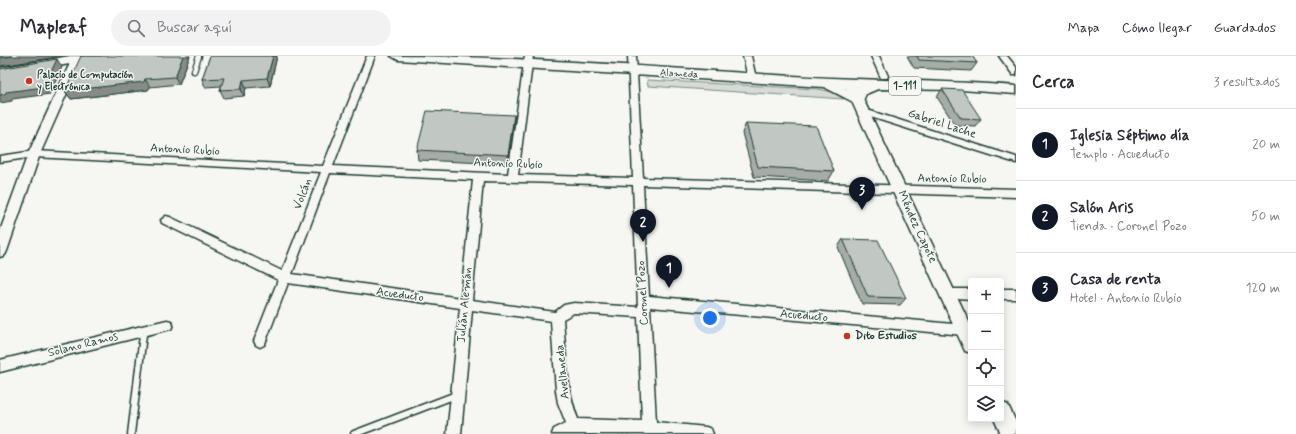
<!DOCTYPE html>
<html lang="es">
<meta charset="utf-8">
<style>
:root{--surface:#fff;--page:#f2f2f3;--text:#2b2b33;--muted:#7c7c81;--line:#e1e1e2;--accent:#111827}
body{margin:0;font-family:Mynerve,sans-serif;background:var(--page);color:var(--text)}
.controls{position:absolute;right:12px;bottom:12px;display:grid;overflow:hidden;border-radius:4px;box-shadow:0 2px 10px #0003}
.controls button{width:36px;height:36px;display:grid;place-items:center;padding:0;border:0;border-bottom:1px solid var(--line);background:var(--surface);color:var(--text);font:20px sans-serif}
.you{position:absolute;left:710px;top:262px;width:14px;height:14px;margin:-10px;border:3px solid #fff;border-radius:50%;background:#1a73e8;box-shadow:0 0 0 6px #1a73e833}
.badge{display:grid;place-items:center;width:26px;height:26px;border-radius:50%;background:var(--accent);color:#fff;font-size:13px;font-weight:700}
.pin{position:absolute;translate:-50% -33px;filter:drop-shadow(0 1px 2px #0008)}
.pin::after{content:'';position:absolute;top:21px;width:14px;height:12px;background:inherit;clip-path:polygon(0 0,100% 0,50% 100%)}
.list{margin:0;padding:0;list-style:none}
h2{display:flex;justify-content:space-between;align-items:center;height:52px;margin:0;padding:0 16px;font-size:17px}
h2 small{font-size:13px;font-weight:400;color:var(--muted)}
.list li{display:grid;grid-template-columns:26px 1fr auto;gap:12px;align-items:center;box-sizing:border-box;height:72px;padding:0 16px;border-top:1px solid var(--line)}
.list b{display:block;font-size:15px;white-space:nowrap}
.list p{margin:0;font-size:13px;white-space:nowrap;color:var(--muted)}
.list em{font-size:13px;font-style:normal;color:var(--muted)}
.icon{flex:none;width:22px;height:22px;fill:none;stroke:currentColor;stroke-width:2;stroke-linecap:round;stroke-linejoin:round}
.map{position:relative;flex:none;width:1016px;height:378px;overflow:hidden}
header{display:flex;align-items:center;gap:24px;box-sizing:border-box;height:56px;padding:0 20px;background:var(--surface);border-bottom:1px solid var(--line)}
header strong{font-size:19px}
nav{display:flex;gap:22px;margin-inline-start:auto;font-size:14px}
.search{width:280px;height:36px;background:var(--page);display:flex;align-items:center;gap:10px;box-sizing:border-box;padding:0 14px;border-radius:22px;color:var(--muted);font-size:15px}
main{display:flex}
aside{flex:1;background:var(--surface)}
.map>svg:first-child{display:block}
</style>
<header>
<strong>Mapleaf</strong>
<div class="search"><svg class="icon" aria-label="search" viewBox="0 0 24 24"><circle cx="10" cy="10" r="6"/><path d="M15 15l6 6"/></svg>Buscar aquí</div>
<nav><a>Mapa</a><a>Cómo llegar</a><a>Guardados</a></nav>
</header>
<main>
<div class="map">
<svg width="1016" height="378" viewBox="0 0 1016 378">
<rect width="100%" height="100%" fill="#f6f6f2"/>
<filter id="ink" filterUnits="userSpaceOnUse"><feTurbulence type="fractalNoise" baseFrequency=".025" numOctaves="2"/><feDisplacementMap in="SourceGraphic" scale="8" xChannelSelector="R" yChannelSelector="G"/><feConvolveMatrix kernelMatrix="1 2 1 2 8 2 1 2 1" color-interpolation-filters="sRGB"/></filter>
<g filter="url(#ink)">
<!-- green -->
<path fill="#d6dbd6" stroke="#7a8c85" d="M 647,24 L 818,33 L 832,36 L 844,43 L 648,30 Z"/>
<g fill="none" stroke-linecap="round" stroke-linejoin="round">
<defs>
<path id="service-far1" d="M 194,15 L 199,0"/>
<path id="service" d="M 131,378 L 143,279 L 141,274
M 354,378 L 456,339"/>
<path id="minor" d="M 367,0 L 375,0 L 333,110 L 508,118 L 525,0 L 533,0 L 518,119 L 633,122 L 628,0 L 636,0 L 643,122 L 1016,133 L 1016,141 L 643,129 L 649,240 L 964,269 L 968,270 L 970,274 L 968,278 L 964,279 L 650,251 L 656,366 L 706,371 L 711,373 L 713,378 L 552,378 L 554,373 L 566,367 L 558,347 L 556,335 L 551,265 L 472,254 L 461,378 L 447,378 L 460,252 L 288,227 L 266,285 L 264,289 L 260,291 L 256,289 L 254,285 L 278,224 L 162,167 L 161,164 L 166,160 L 170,161 L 282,215 L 321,116 L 34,101 L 0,106 L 0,100 L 34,95 L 323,110 ZM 330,117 L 473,124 L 461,242 L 292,218 ZM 483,125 L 633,129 L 638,251 L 574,247 L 564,249 L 555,256 L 472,244 ZM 574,257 L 638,261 L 642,365 L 578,363 C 566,332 566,297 563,263 Z
M 743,0 L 751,0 L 756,22 L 755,24 L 749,24 L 748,22 Z
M 871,0 L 879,0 L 888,20 L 887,22 L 881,22 Z
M 999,0 L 1007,0 L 1016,11 L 1016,19 L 1013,19 Z
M 861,52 L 1016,101 L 1016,107 L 858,57 L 858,53 Z
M 948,233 L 971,233 L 971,243 L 944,241 L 942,238 L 944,235 Z
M 1001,233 L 1016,233 L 1016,243 L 1001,243 Z
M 167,264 L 171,265 L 173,269 L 171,273 L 167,274 L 0,316 L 0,304 Z"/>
<path id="tertiary" d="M 77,0 L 82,3 L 40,98 L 7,195 L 5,199 L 0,201 L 0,175 L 28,98 L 72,3 Z"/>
<path id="secondary" d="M 850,24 L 856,28 L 971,270 L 971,297 L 965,295 L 844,28 Z
M 1001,346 L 1008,349 L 1016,366 L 1016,378 L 1001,378 L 994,363 L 1001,363 Z"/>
<path id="primary" d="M 70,0 L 100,0 L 93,4 L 0,20 L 0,12 Z
M 391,0 C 525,0 659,12 793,20 C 868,25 942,24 1016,30 L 1016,38 L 961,34 L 878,33 L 866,38 L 862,47 L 857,48 L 824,31 L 398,4 ZM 845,32 L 856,32 L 853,36 Z"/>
</defs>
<!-- service-far1 casing -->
<use href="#service-far1" stroke="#1f3d34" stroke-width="7"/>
<!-- service casing -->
<use href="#service" stroke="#1f3d34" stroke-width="9"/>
<!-- minor casing -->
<use href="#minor" stroke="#1f3d34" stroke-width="3"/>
<!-- tertiary casing -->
<use href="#tertiary" stroke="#1f3d34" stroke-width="3"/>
<!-- secondary casing -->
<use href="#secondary" stroke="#1f3d34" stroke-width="3"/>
<!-- primary casing -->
<use href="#primary" stroke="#1f3d34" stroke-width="3"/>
<!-- service-far1 -->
<use href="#service-far1" stroke="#f6f6f2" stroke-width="4.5"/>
<!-- service -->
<use href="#service" stroke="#f6f6f2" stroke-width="6"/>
<!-- minor -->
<use href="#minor" fill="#f6f6f2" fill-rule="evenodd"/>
<!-- tertiary -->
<use href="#tertiary" fill="#f6f6f2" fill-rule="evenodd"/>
<!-- secondary -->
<use href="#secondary" fill="#f6f6f2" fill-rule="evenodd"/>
<!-- primary -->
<use href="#primary" fill="#f6f6f2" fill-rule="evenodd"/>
</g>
<!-- wall -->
<path fill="#a6aca8" stroke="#1f3d34" d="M 190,0 L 179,28 L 150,31 L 148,34 L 71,43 L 65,35 Z
M 210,0 L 277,0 L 270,30 L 246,32 L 244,40 L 224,42 L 220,34 L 222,30 L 205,31 L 202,23 Z
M 907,0 L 972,0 L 977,7 L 971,15 L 914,12 Z
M 942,33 L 981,63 L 975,70 L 955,69 L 937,41 Z
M 514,59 L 514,69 L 508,108 L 418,104 L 417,94 Z
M 746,67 L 834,115 L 828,125 L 754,121 L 742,77 Z
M 843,183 L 906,242 L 900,249 L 862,248 L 838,191 Z"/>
<!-- shaded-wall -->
<path fill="#878c88" stroke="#1f3d34" d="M 12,0 L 65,0 L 0,10 L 0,2 Z
M 183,0 L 190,0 L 179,28 L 175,21 Z
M 273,0 L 277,0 L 270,30 L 267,22 Z
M 57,3 L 62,11 L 50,38 L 12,43 L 12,45 L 0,47 L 0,39 Z
M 145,23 L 150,31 L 148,34 L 71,43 L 65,35 Z
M 243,24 L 246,32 L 244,40 L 241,33 Z
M 514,59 L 514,69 L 508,108 L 508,99 Z"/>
<!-- building -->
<path fill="#c1c8c3" stroke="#1f3d34" d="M 0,0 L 12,0 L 0,2 Z
M 81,0 L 183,0 L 175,21 L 145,23 L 144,26 L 65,35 Z
M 210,0 L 273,0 L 267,22 L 243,24 L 241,33 L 220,34 L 224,22 L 202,23 Z
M 917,0 L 972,0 L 977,7 L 919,4 Z
M 57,3 L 44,31 L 6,36 L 5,38 L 0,39 L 0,13 Z
M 942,33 L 962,34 L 981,63 L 961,62 Z
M 427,55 L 514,59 L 508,99 L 417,94 Z
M 746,67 L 816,70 L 834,115 L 758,111 Z
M 843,183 L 878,184 L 906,242 L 868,241 Z"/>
</g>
<!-- markers -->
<g fill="#c8321e" stroke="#f6f6f2" stroke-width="1.5">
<circle cx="29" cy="25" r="4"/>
<circle cx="847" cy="280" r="4"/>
</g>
<g text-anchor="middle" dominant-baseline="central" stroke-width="3" stroke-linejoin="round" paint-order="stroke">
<!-- far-street labels -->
<g font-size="10" fill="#1f3d34" stroke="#f6f6f2">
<text transform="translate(679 18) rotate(3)">Alameda</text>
</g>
<!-- far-poi labels -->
<g font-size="10" font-weight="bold" fill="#1f3d34" stroke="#f6f6f2" text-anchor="start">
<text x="37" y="19">Palacio de Computación<tspan x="37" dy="12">y Electrónica</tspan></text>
</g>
<!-- shield labels -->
<rect fill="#f6f6f2" stroke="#60746d" stroke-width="1" x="889" y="21" width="32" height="18" rx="3"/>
<g font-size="11" font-weight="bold" fill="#1f3d34">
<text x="905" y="30">1-111</text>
</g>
<!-- street labels -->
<g font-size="12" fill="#1f3d34" stroke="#f6f6f2">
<text transform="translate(942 68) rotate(18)">Gabriel Lache</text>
<text transform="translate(185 94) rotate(3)">Antonio Rubio</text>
<text transform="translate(508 108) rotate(2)">Antonio Rubio</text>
<text transform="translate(952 123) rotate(1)">Antonio Rubio</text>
<text transform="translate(303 138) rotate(-69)">Volcán</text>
<text transform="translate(917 171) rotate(65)">Méndez Capote</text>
<text transform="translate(643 237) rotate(-93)">Coronel Pozo</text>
<text transform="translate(400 239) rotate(8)">Acueducto</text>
<text transform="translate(465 249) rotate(-85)">Julián Alemán</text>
<text transform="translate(804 260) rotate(5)">Acueducto</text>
<text transform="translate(83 289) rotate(-14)">Solano Ramos</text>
<text transform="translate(563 316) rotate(-96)">Avellaneda</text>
</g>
<!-- poi labels -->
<g font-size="12" font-weight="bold" fill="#1f3d34" stroke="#f6f6f2" text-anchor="start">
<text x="855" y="280">Dito Estudios</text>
</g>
</g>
</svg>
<div class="controls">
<button>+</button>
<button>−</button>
<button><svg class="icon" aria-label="locate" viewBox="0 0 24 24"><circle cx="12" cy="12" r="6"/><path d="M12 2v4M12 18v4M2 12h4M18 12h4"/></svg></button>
<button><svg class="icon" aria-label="layers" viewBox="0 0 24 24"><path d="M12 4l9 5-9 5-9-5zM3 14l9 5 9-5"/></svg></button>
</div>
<div class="you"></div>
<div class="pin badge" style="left:669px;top:232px">1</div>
<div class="pin badge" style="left:643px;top:186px">2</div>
<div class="pin badge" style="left:862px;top:154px">3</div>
</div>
<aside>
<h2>Cerca<small>3 resultados</small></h2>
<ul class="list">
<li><span class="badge">1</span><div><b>Iglesia Séptimo día</b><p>Templo · Acueducto</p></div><em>20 m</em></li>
<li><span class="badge">2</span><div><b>Salón Aris</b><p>Tienda · Coronel Pozo</p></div><em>50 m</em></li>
<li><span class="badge">3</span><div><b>Casa de renta</b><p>Hotel · Antonio Rubio</p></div><em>120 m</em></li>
</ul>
</aside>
</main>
